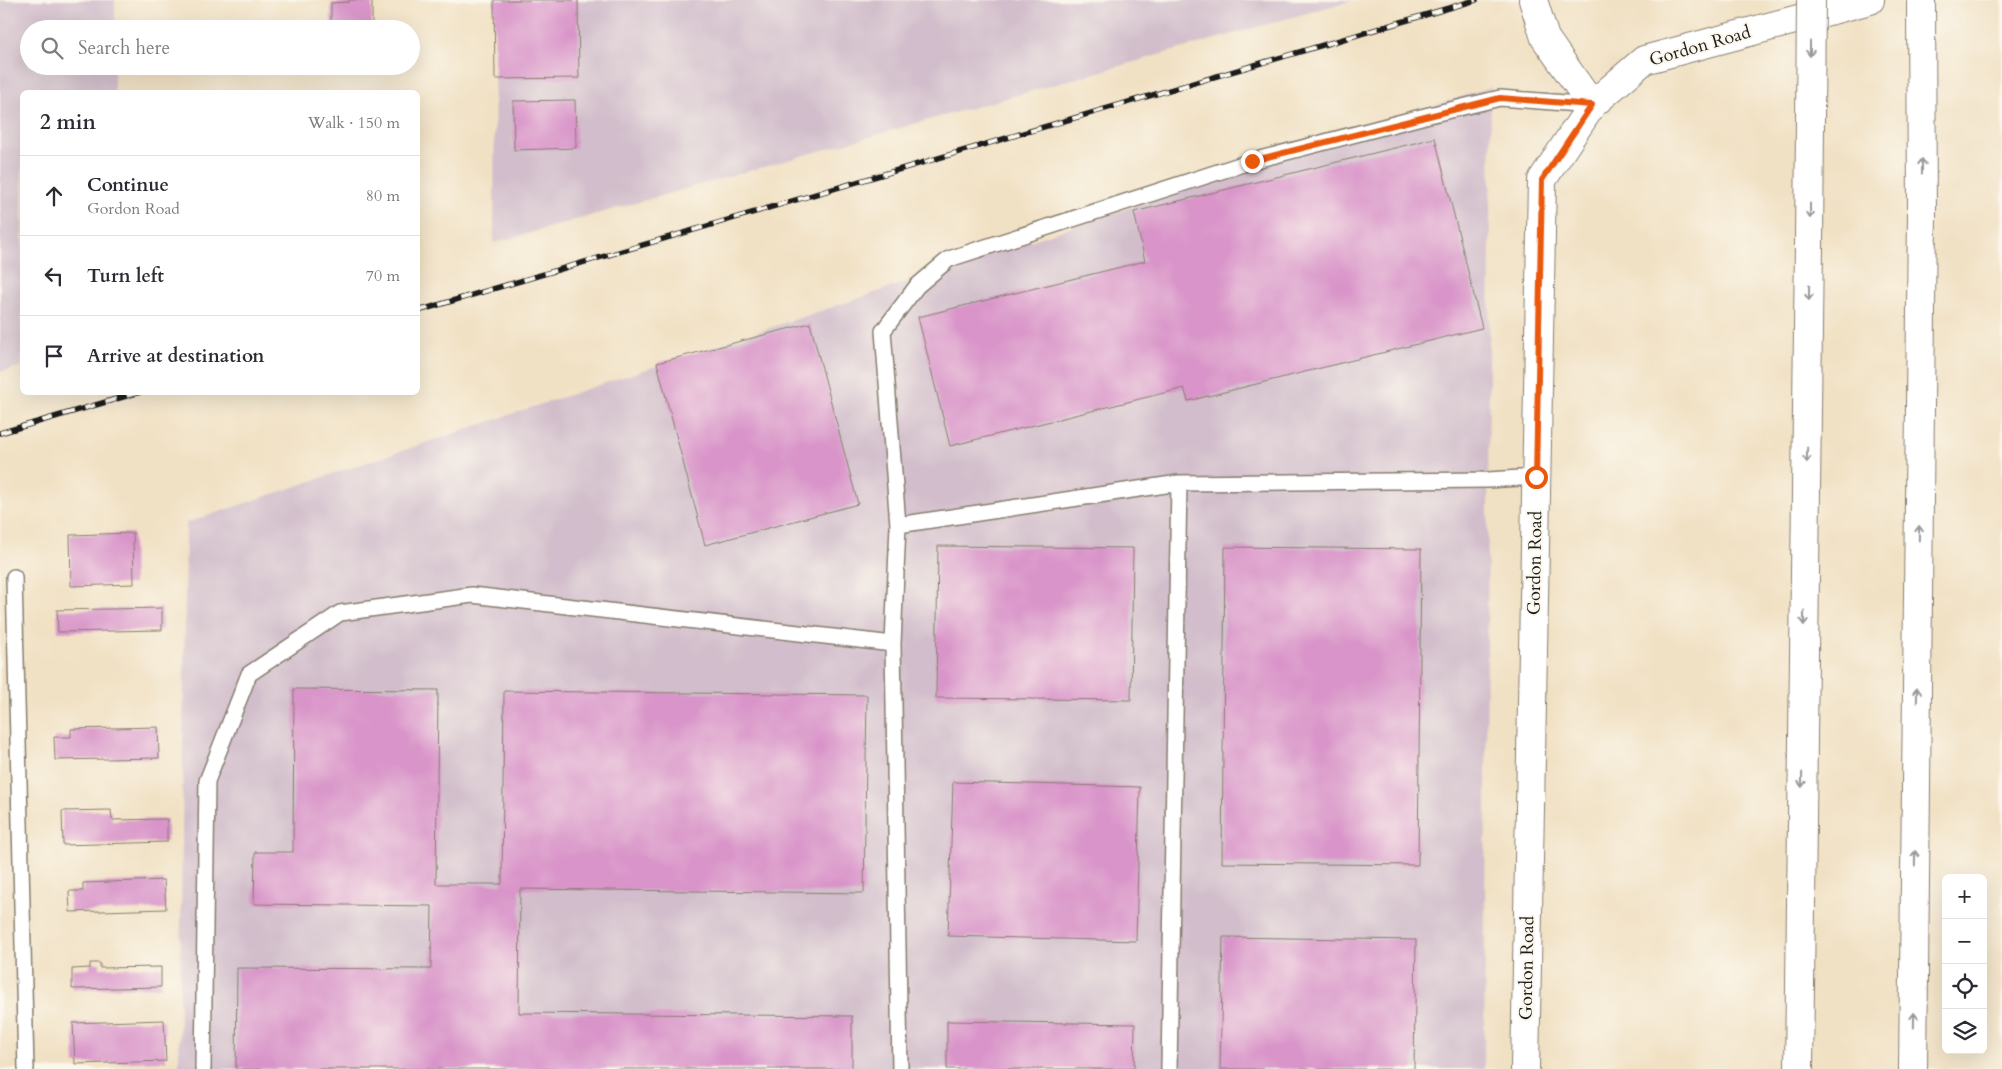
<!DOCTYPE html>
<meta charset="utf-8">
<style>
:root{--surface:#fff;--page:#f2f2f3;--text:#2b2b33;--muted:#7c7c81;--line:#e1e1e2}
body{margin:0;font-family:Cardo,serif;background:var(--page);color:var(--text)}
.controls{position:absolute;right:15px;bottom:15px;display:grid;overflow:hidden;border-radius:8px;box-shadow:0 5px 20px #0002}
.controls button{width:45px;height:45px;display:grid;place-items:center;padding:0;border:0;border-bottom:1px solid var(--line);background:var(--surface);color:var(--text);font:25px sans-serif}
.stop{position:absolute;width:15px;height:15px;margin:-11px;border:4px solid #ea580c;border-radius:50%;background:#fff}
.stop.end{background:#ea580c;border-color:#fff;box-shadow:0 1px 5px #0008}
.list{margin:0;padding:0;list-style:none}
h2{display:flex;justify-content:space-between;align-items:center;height:65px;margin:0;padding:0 20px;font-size:21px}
h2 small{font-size:16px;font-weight:400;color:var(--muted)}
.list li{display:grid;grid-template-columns:32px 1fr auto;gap:15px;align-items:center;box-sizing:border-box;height:80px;padding:0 20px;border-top:1px solid var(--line)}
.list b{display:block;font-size:19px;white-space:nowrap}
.list p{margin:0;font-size:16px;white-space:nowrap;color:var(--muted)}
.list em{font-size:16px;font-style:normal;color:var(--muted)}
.icon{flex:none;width:28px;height:28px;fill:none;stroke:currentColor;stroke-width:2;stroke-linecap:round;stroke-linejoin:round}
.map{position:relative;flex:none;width:2002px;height:1069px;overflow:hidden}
.search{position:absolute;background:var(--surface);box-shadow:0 5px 20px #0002;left:20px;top:20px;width:400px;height:55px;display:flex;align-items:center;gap:12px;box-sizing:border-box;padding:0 18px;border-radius:28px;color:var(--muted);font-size:19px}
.panel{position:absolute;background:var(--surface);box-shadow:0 5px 20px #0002;left:20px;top:90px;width:400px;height:305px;border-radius:8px}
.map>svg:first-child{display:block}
</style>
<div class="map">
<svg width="2002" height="1069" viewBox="0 0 2002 1069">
<rect width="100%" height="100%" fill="#fbf7ec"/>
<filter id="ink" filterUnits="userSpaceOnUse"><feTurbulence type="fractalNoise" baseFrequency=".02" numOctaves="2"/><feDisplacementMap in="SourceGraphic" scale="10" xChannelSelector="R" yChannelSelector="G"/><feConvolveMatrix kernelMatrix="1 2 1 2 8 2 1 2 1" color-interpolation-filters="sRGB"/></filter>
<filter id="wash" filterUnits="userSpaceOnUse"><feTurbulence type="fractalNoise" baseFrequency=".0096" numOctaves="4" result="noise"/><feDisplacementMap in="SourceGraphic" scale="20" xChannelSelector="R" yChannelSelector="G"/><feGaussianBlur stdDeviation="1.12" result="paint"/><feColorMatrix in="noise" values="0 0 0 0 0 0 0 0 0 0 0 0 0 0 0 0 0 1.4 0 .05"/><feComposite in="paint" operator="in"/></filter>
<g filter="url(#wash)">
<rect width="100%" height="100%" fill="#f1e1c4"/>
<!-- industrial -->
<path fill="#d1bdcb" d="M 0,0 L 115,0 L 115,29 L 29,29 L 29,66 L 114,66 L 114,92 L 22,92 L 22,366 L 0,372 Z
M 495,0 L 1353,0 L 494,243 Z
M 1491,87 L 1484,1069 L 179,1069 L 186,523 Z"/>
<g id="blocks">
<!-- building -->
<path fill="#d995c9" d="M 349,0 L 372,0 L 372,29 L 331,29 L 331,3 L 349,2 Z
M 494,0 L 578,0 L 579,78 L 495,79 Z
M 332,66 L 373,66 L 373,71 L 332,72 Z
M 575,100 L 576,148 L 514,150 L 513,101 Z
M 1435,138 L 1482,328 L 1188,401 L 1184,388 L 950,446 L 918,317 L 1145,261 L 1134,212 Z
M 810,323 L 858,504 L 705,545 L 657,363 Z
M 133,533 L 134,584 L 71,586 L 70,535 Z
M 938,546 L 1133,548 L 1131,700 L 936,698 Z
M 1225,547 L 1421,549 L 1418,865 L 1222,863 Z
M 162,608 L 162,630 L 58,632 L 57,610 Z
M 294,689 L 438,690 L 436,884 L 502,884 L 504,691 L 867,695 L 864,893 L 520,889 L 519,1013 L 852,1016 L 852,1069 L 236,1069 L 237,968 L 431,969 L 432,906 L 254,904 L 255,852 L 293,852 Z
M 158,727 L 159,758 L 55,760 L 54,737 L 71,737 L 71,729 Z
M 953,782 L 1140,787 L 1136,941 L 948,936 Z
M 111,810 L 112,820 L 167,819 L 167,842 L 63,845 L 62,811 Z
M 164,880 L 166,909 L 70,912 L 69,891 L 83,891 L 83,883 Z
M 1223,937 L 1416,940 L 1414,1069 L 1220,1069 Z
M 90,963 L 100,963 L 100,968 L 161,967 L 161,987 L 72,989 L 72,969 L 90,968 Z
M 164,1020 L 166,1061 L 75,1064 L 73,1023 Z
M 947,1021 L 1135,1024 L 1134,1069 L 947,1069 Z"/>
</g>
</g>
<g filter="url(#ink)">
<use href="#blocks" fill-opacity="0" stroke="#867e70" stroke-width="1"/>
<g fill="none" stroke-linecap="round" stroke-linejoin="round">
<defs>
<path id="service" d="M 1179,483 L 1488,480 L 1536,477
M 898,525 L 883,331 L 917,286 L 949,259 L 1252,161 L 1425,116 L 1500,98 L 1592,105
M 14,577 L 26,1069
M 893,644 L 898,525 L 1179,483 L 1169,1069
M 203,1069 L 207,781 L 249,674 L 340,613 L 472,595 L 893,644 L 900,1069"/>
<path id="minor" d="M 1533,0 L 1545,38 L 1592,105
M 1525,1069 L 1542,180 L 1592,105 L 1644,60 L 1870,0"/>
<path id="motorway" d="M 1799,1069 L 1809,244
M 1913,1069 L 1922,215 L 1921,0"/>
</defs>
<!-- service casing -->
<use href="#service" stroke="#867e70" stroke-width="18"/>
<!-- minor casing -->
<use href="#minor" stroke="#867e70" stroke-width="30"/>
<!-- motorway casing -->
<use href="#motorway" stroke="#867e70" stroke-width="30"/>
<!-- service -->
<use href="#service" stroke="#fff" stroke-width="15"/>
<!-- minor -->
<use href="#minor" stroke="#fff" stroke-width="28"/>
<!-- motorway -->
<use href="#motorway" stroke="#fff" stroke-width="28"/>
<defs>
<path id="rail" d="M 418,311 L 1476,0
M 0,433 L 140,392"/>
</defs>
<!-- rail casing -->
<use href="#rail" stroke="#1c1c1c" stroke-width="5.5"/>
<!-- rail -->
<use href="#rail" stroke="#fbf7ec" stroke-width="4" stroke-dasharray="11" stroke-linecap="butt"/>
<defs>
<path id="motorway-bridge" d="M 1809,244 L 1811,0"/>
</defs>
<!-- motorway-bridge casing -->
<use href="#motorway-bridge" stroke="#867e70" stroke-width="30" stroke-linecap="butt"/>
<!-- motorway-bridge -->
<use href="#motorway-bridge" stroke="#fff" stroke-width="28"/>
</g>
<!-- one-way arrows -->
<defs><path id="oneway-shaft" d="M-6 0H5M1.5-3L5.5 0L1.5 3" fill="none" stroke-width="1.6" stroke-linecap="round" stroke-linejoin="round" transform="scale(1.25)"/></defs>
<g stroke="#999">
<use href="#oneway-shaft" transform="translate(1810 49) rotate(90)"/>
<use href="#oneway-shaft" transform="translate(1922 166) rotate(-90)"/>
<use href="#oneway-shaft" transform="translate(1810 211) rotate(90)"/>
<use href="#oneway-shaft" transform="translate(1809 293) rotate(91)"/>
<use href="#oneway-shaft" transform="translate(1807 455) rotate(91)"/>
<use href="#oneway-shaft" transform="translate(1919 533) rotate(-89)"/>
<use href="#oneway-shaft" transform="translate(1804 618) rotate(91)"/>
<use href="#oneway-shaft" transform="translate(1917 695) rotate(-89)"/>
<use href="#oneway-shaft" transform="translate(1802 780) rotate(91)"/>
<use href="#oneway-shaft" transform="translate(1915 858) rotate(-89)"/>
<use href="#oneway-shaft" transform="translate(1914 1020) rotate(-89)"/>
</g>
</g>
<g fill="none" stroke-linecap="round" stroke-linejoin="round" filter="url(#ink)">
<!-- route -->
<path stroke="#ea580c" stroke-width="6" d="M 1252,161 L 1500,98 L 1592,105 L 1542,180 L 1536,477"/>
</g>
<g text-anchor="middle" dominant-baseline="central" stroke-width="4" stroke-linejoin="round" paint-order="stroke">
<!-- street labels -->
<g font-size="18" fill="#1c1c1c" stroke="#fbf7ec">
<text transform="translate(1700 46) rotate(-16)">Gordon Road</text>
<text transform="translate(1535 563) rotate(-89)">Gordon Road</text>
<text transform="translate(1527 968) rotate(-89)">Gordon Road</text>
</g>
</g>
</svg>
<div class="controls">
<button>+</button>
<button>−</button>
<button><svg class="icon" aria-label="locate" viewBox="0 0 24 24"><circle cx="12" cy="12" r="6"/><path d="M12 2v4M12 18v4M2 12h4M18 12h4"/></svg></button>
<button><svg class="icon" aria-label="layers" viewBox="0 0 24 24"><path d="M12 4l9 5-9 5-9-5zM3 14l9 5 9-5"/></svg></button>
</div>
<div class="stop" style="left:1536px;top:477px"></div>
<div class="stop end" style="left:1252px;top:161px"></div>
<div class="search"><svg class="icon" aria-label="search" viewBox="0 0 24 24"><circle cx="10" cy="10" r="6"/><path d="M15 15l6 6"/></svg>Search here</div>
<section class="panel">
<h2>2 min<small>Walk · 150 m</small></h2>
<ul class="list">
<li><svg class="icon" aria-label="ahead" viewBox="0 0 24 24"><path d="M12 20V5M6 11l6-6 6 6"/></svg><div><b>Continue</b><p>Gordon Road</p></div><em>80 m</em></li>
<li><svg class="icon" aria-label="left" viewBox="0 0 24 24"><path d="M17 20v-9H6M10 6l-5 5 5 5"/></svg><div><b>Turn left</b></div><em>70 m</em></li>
<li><svg class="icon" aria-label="arrive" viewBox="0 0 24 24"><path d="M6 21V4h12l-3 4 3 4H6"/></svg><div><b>Arrive at destination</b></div></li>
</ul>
</section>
</div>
